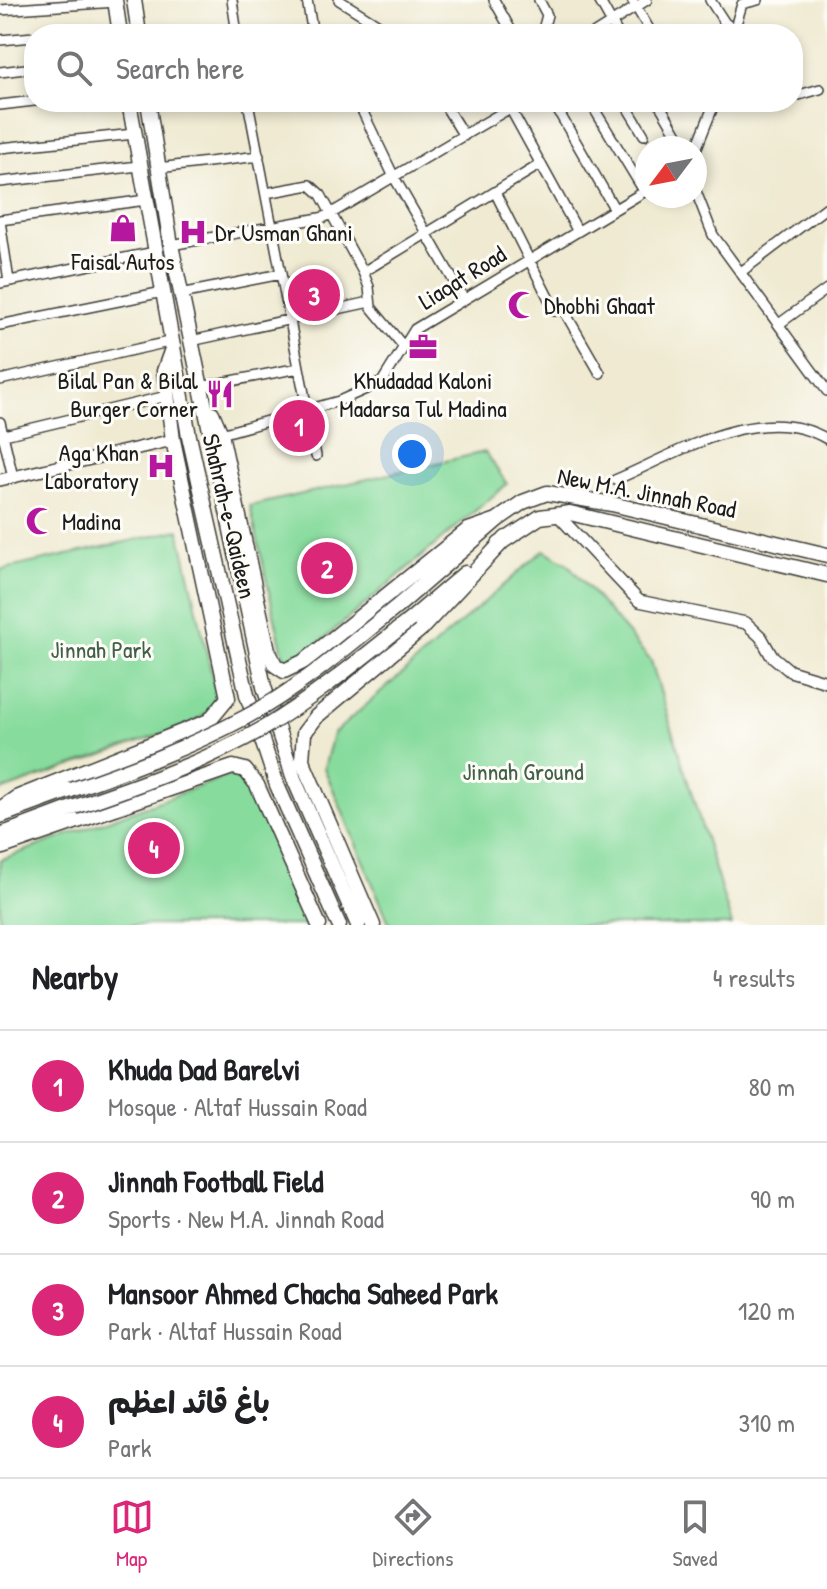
<!DOCTYPE html>
<meta charset="utf-8">
<style>
:root{--surface:#fff;--page:#f6f6f6;--text:#202124;--muted:#757577;--line:#e0e0e0;--accent:#db2777}
body{margin:0;font-family:"Patrick Hand","Playpen Sans Arabic",sans-serif;background:var(--page);color:var(--text)}
.compass{position:absolute;left:635px;top:136px;width:72px;height:72px;border-radius:50%;background:var(--surface);box-shadow:0 4px 12px #0003;rotate:238deg}
.you{position:absolute;left:412px;top:454px;width:28px;height:28px;margin:-20px;border:6px solid #fff;border-radius:50%;background:#1a73e8;box-shadow:0 0 0 12px #1a73e833}
.badge{display:grid;place-items:center;width:52px;height:52px;border-radius:50%;background:var(--accent);color:#fff;font-size:26px;font-weight:700}
.pin{position:absolute;translate:-50% -50%;border:4px solid #fff;box-shadow:0 2px 8px #0006}
.list{margin:0;padding:0;list-style:none}
h2{display:flex;justify-content:space-between;align-items:center;height:104px;margin:0;padding:0 32px;font-size:34px}
h2 small{font-size:26px;font-weight:400;color:var(--muted)}
.list li{display:grid;grid-template-columns:52px 1fr auto;gap:24px;align-items:center;box-sizing:border-box;height:112px;padding:0 32px;border-top:2px solid var(--line)}
.list b{display:block;font-size:30px;white-space:nowrap}
.list p{margin:0;font-size:26px;white-space:nowrap;color:var(--muted)}
.list em{font-size:26px;font-style:normal;color:var(--muted)}
.icon{flex:none;width:44px;height:44px;fill:none;stroke:currentColor;stroke-width:2;stroke-linecap:round;stroke-linejoin:round}
.map{position:relative;flex:none;width:827px;height:925px;overflow:hidden}
.search{position:absolute;background:var(--surface);box-shadow:0 4px 12px #0003;left:24px;right:24px;top:24px;height:88px;display:flex;align-items:center;gap:20px;box-sizing:border-box;padding:0 28px;border-radius:32px;color:var(--muted);font-size:30px}
.sheet{height:552px;background:var(--surface)}
nav{display:flex;justify-content:space-around;align-items:center;box-sizing:border-box;height:112px;border-top:2px solid var(--line);background:var(--surface);font-size:22px;color:var(--muted)}
nav a{display:grid;justify-items:center;gap:4px}
nav .on{color:var(--accent)}
.map>svg:first-child{display:block}
</style>
<div class="map">
<svg width="827" height="925" viewBox="0 0 827 925">
<rect width="100%" height="100%" fill="#fdfcf7"/>
<filter id="ink" filterUnits="userSpaceOnUse"><feTurbulence type="fractalNoise" baseFrequency=".0125" numOctaves="2"/><feDisplacementMap in="SourceGraphic" scale="16" xChannelSelector="R" yChannelSelector="G"/><feConvolveMatrix kernelMatrix="1 2 1 2 8 2 1 2 1" color-interpolation-filters="sRGB"/></filter>
<filter id="wash" filterUnits="userSpaceOnUse"><feTurbulence type="fractalNoise" baseFrequency=".006" numOctaves="4" result="noise"/><feDisplacementMap in="SourceGraphic" scale="32" xChannelSelector="R" yChannelSelector="G"/><feGaussianBlur stdDeviation="1.8" result="paint"/><feColorMatrix in="noise" values="0 0 0 0 0 0 0 0 0 0 0 0 0 0 0 0 0 1.4 0 .05"/><feComposite in="paint" operator="in"/></filter>
<g filter="url(#wash)">
<rect width="100%" height="100%" fill="#efead1"/>
<!-- green -->
<path fill="#87db9d" stroke="#527c5c" stroke-width="2" d="M 485,452 L 507,484 L 300,659 L 285,663 L 250,506 Z
M 179,530 L 216,693 C 212,712 202,718 185,726 L 0,791 L 0,570 Z
M 544,550 L 568,564 L 651,661 L 732,925 L 390,925 L 324,768 L 333,734 Z
M 230,775 L 249,785 L 312,925 L 0,925 L 0,860 Z"/>
</g>
<g filter="url(#ink)">
<g fill="none" stroke-linecap="round" stroke-linejoin="round">
<defs>
<path id="minor" d="M 232,0 L 237,34
M 307,0 L 313,34
M 339,0 L 393,34
M 494,0 L 513,34
M 539,0 L 547,15 L 544,26 L 549,34
M 599,0 L 618,34
M 632,0 L 652,34
M 710,0 L 725,23 L 734,29
M 0,10 L 116,2
M 86,34 L 120,32
M 593,34 L 647,0
M 733,34 L 742,4 L 758,0
M 0,40 L 34,37
M 0,72 L 34,68
M 793,85 L 799,95 L 820,89
M 248,102 L 316,456
M 358,102 L 394,177 L 464,299
M 443,102 L 464,136
M 553,102 L 614,208
M 590,102 L 644,191
M 624,102 L 644,135
M 658,102 L 685,148
M 0,105 L 34,101
M 510,108 L 577,230
M 0,148 L 134,134
M 695,152 L 715,102
M 158,168 L 259,156
M 0,182 L 139,166
M 695,189 L 713,235 L 827,391
M 495,192 L 555,311 L 563,309 L 600,373
M 266,193 L 310,185 L 321,195 L 363,272 L 369,287 L 371,307 L 404,347
M 0,220 L 146,200
M 0,221 L 9,281
M 171,245 L 325,217 L 510,108
M 363,272 L 541,164
M 741,272 L 827,207
M 0,283 L 155,252
M 181,294 L 281,274
M 779,324 L 827,289
M 0,325 L 163,292
M 191,341 L 370,302
M 0,380 L 173,341
M 200,387 L 299,368
M 0,422 L 13,477
M 221,434 L 339,401 L 382,382 L 415,329 L 647,190
M 0,436 L 167,396
M 615,480 C 678,453 761,400 827,439"/>
<path id="tertiary" d="M 0,480 L 173,440
M 556,513 L 639,601 L 746,623 L 761,637 L 771,655 L 790,671 L 827,682"/>
<path id="primary" d="M 115,0 L 120,34
M 134,0 L 139,34
M 129,102 L 189,436 L 247,695 L 277,785 L 339,925
M 148,102 L 171,245 L 264,687 L 294,779 L 358,925
M 212,413 L 221,434 L 268,650 L 275,665 L 284,671 L 305,661 L 468,530 L 497,520
M 499,544 L 540,517 L 570,513 L 827,575
M 399,605 L 497,520 L 523,502 L 547,493 L 612,504 L 827,555
M 410,620 L 465,573
M 0,809 L 16,798 L 209,721 L 228,698 L 173,440 L 164,371 L 173,346
M 0,816 L 71,790
M 0,835 L 75,807
M 0,848 L 233,767 L 245,770 L 257,785 L 319,925
M 373,925 L 302,760 L 304,733 L 317,716 L 421,629 L 506,538"/>
</defs>
<!-- minor casing -->
<use href="#minor" stroke="#3c3b37" stroke-width="12"/>
<!-- tertiary casing -->
<use href="#tertiary" stroke="#3c3b37" stroke-width="14"/>
<!-- primary casing -->
<use href="#primary" stroke="#3c3b37" stroke-width="17"/>
<!-- minor -->
<use href="#minor" stroke="#fff" stroke-width="9"/>
<!-- tertiary -->
<use href="#tertiary" stroke="#fff" stroke-width="11"/>
<!-- primary -->
<use href="#primary" stroke="#fff" stroke-width="14"/>
<defs>
<path id="primary-bridge" d="M 71,790 C 131,769 190,747 246,717 C 302,687 350,644 399,605
M 75,807 C 139,785 203,763 262,729 C 315,697 362,658 410,620"/>
</defs>
<!-- primary-bridge casing -->
<use href="#primary-bridge" stroke="#3c3b37" stroke-width="17" stroke-linecap="butt"/>
<!-- primary-bridge -->
<use href="#primary-bridge" stroke="#fff" stroke-width="14"/>
</g>
</g>
<!-- icons -->
<defs>
<symbol id="shop-bare" viewBox="-9 -9 18 18"><path d="M-5-2.5h2.3a2.7 3.5 0 0 1 5.4 0H5L5.5 6h-11ZM-1.5-2.5h3a1.5 2.3 0 0 0-3 0Z" fill="#b5179e" stroke="#fdfcf7" stroke-width="2.5" paint-order="stroke"/></symbol>
<symbol id="hospital-bare" viewBox="-9 -9 18 18"><path d="M-5-5h3v3.5h4V-5h3V5h-3V1.5h-4V5h-3Z" fill="#b5179e" stroke="#fdfcf7" stroke-width="2.5" paint-order="stroke"/></symbol>
<symbol id="mosque-bare" viewBox="-9 -9 18 18"><path d="M3.5-4.9A6 6 0 1 0 3.5 4.9A5 5 0 1 1 3.5-4.9Z" fill="#b5179e" stroke="#fdfcf7" stroke-width="2.5" paint-order="stroke"/></symbol>
<symbol id="office-bare" viewBox="-9 -9 18 18"><path d="M-6-3h4V-5.5h4V-3h4V5H-6ZM-1-4.5V-3h2v-1.5ZM-6 0V1H6V0Z" fill="#b5179e" stroke="#fdfcf7" stroke-width="2.5" paint-order="stroke"/></symbol>
<symbol id="restaurant-bare" viewBox="-9 -9 18 18"><path d="M-5-6h1v4h1v-4h1v4h1v-4h1v5L-1.5 .5V6h-2V.5L-5-1ZM5-6V6H3V1.5H1.5Q1.5-4 5-6Z" fill="#b5179e" stroke="#fdfcf7" stroke-width="2.5" paint-order="stroke"/></symbol>
</defs>
<g fill-rule="evenodd">
<use href="#shop-bare" x="103" y="208" width="40" height="40"/>
<use href="#hospital-bare" x="173" y="212" width="40" height="40"/>
<use href="#mosque-bare" x="502" y="285" width="40" height="40"/>
<use href="#office-bare" x="403" y="327" width="40" height="40"/>
<use href="#restaurant-bare" x="200" y="374" width="40" height="40"/>
<use href="#hospital-bare" x="141" y="446" width="40" height="40"/>
<use href="#mosque-bare" x="20" y="501" width="40" height="40"/>
</g>
<g text-anchor="middle" dominant-baseline="central" stroke-width="6" stroke-linejoin="round" paint-order="stroke">
<!-- poi labels -->
<g font-size="24" fill="#1c1c1c" stroke="#fdfcf7" text-anchor="start">
<text x="215" y="232">Dr Usman Ghani</text>
<text x="123" y="261" text-anchor="middle">Faisal Autos</text>
<text x="544" y="305">Dhobhi Ghaat</text>
<text x="198" y="380" text-anchor="end">Bilal Pan &amp; Bilal<tspan x="198" dy="28">Burger Corner</tspan></text>
<text x="423" y="380" text-anchor="middle">Khudadad Kaloni<tspan x="423" dy="28">Madarsa Tul Madina</tspan></text>
<text x="139" y="452" text-anchor="end">Aga Khan<tspan x="139" dy="28">Laboratory</tspan></text>
<text x="62" y="521">Madina</text>
</g>
<!-- street labels -->
<g font-size="24" fill="#1c1c1c" stroke="#fdfcf7">
<text transform="translate(462 277) rotate(-32)">Liaqat Road</text>
<text transform="translate(647 492) rotate(11)">New M.A. Jinnah Road</text>
<text transform="translate(230 516) rotate(77)">Shahrah-e-Qaideen</text>
</g>
<!-- park labels -->
<g font-size="24" fill="#415f49" stroke="#fdfcf7">
<text x="101" y="649">Jinnah Park</text>
<text x="523" y="771">Jinnah Ground</text>
</g>
</g>
</svg>
<svg class="compass" viewBox="-18 -18 36 36"><path d="M0-13l5 13h-10z" fill="#e53935"/><path d="M0 13l5-13h-10z" fill="#757577"/></svg>
<div class="you"></div>
<div class="pin badge" style="left:299px;top:426px">1</div>
<div class="pin badge" style="left:327px;top:568px">2</div>
<div class="pin badge" style="left:314px;top:295px">3</div>
<div class="pin badge" style="left:154px;top:848px">4</div>
<div class="search"><svg class="icon" aria-label="search" viewBox="0 0 24 24"><circle cx="10" cy="10" r="6"/><path d="M15 15l6 6"/></svg>Search here</div>
</div>
<section class="sheet">
<h2>Nearby<small>4 results</small></h2>
<ul class="list">
<li><span class="badge">1</span><div><b>Khuda Dad Barelvi</b><p>Mosque · Altaf Hussain Road</p></div><em>80 m</em></li>
<li><span class="badge">2</span><div><b>Jinnah Football Field</b><p>Sports · New M.A. Jinnah Road</p></div><em>90 m</em></li>
<li><span class="badge">3</span><div><b>Mansoor Ahmed Chacha Saheed Park</b><p>Park · Altaf Hussain Road</p></div><em>120 m</em></li>
<li><span class="badge">4</span><div><b>باغ قائد اعظم</b><p>Park</p></div><em>310 m</em></li>
</ul>
</section>
<nav>
<a class="on"><svg class="icon" aria-label="map" viewBox="0 0 24 24"><path d="M3 6l6-2 6 2 6-2v14l-6 2-6-2-6 2zM9 4v14M15 6v14"/></svg>Map</a>
<a><svg class="icon" aria-label="directions" viewBox="0 0 24 24"><path d="M12 3l9 9-9 9-9-9zM9 14v-3h6M13 9l2 2-2 2"/></svg>Directions</a>
<a><svg class="icon" aria-label="saved" viewBox="0 0 24 24"><path d="M7 4h10v16l-5-4-5 4z"/></svg>Saved</a>
</nav>
